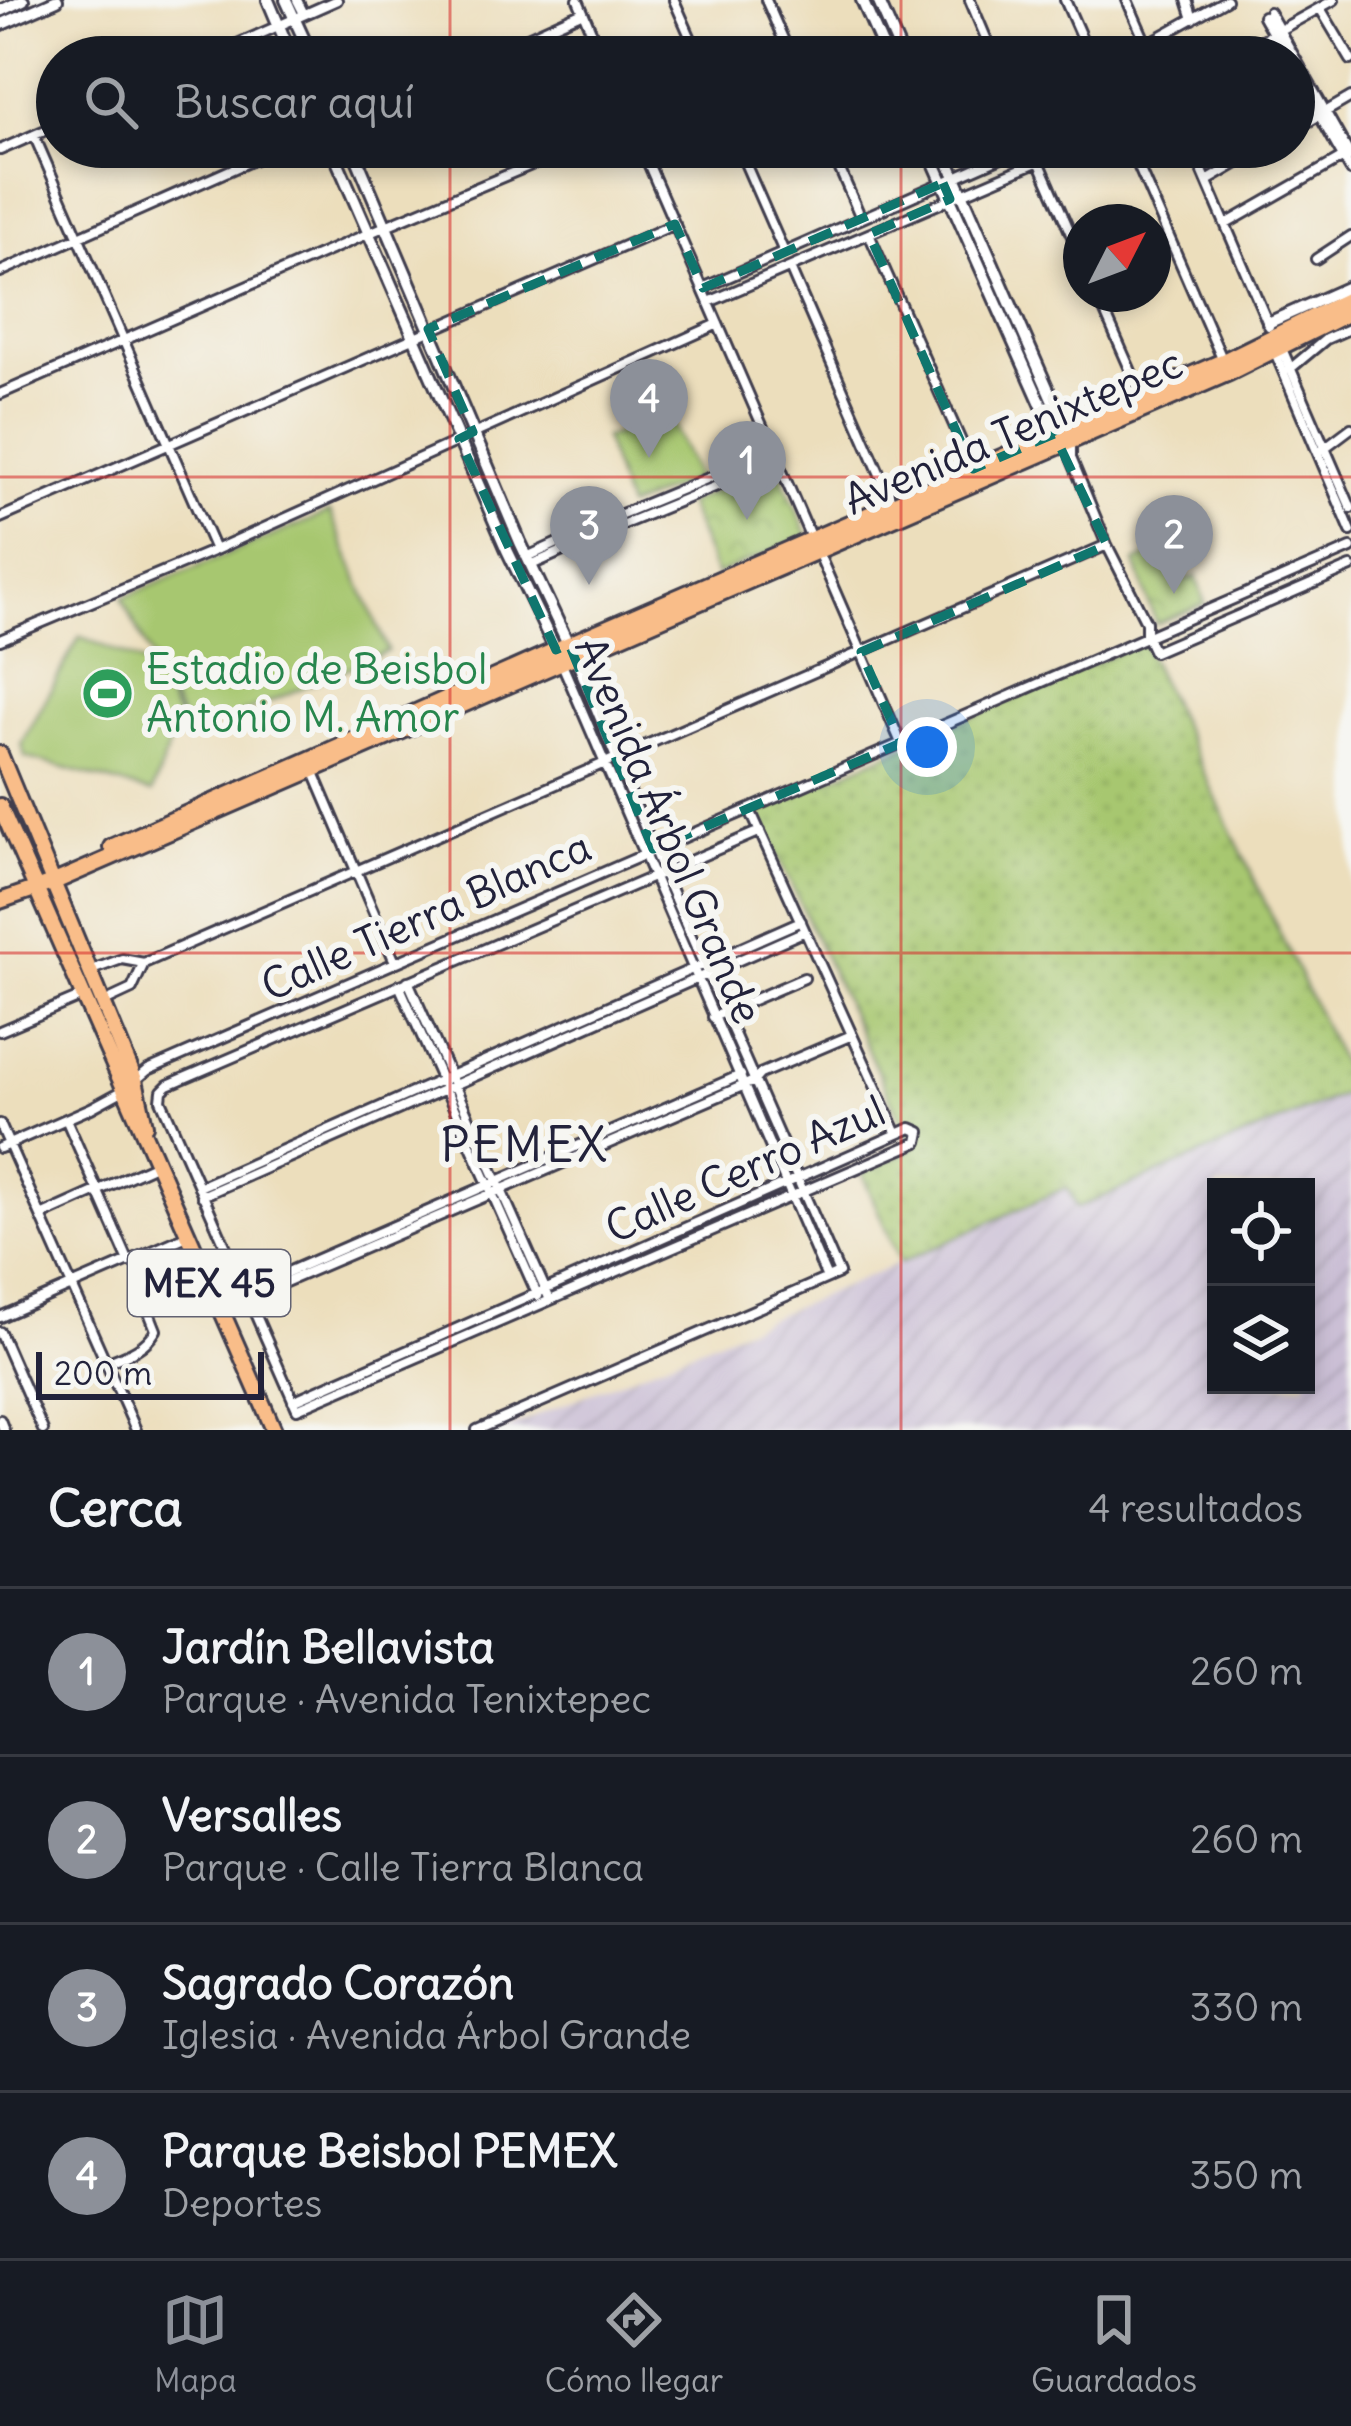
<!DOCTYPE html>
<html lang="es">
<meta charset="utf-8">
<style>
:root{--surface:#171b24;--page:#242831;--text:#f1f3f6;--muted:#9ea1a6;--line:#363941;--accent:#8c9099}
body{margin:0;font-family:Delius,sans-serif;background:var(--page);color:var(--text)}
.controls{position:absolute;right:36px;bottom:36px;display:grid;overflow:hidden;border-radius:0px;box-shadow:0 6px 18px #0003}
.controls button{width:108px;height:108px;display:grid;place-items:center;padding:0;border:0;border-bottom:3px solid var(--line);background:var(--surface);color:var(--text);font:60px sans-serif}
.compass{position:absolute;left:1063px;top:204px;width:108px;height:108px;border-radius:50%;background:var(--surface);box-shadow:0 6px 18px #0003;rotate:48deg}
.scale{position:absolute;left:36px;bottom:30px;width:228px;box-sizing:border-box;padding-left:12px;border:6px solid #22223b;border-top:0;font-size:33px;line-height:42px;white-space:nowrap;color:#22223b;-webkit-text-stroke:9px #f6f6f2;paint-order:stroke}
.you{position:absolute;left:927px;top:747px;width:42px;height:42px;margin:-30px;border:9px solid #fff;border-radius:50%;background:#1a73e8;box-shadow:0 0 0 18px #1a73e833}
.badge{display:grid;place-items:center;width:78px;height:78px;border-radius:50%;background:var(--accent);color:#fff;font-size:39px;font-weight:700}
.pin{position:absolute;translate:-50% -99px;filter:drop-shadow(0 3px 6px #0008)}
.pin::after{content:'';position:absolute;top:63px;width:42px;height:36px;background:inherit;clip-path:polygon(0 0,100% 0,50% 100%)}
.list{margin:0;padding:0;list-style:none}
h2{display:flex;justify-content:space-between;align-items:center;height:156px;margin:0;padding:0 48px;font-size:51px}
h2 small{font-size:39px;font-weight:400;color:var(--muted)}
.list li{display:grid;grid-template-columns:78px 1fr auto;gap:36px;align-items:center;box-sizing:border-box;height:168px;padding:0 48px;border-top:3px solid var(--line)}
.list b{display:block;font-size:45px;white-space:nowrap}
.list p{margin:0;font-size:39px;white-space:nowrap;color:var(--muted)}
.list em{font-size:39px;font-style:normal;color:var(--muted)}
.icon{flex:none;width:66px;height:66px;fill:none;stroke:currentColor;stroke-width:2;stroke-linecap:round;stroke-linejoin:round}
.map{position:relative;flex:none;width:1351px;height:1430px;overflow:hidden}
.search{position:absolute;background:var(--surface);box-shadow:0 6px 18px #0003;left:36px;right:36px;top:36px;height:132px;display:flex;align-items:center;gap:30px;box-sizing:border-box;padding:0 42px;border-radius:66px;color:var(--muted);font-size:45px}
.sheet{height:828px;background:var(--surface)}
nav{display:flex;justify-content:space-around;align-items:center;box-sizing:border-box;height:168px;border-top:3px solid var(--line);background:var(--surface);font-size:33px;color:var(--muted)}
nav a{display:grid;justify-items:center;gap:6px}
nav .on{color:var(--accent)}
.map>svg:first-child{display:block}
</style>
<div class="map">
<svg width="1351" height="1430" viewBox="0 0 1351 1430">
<defs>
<pattern id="industrial-furrows" width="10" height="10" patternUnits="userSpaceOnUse" patternTransform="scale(3)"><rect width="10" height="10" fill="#cbbfd5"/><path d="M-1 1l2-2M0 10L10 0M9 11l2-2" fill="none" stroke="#aea4b8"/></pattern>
<pattern id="grass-dots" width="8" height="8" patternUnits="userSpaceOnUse" patternTransform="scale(3)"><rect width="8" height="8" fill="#a7c770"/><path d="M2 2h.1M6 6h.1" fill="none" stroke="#8fab62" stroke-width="1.8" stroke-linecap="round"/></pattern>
<pattern id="park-crowns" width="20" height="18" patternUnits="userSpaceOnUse" patternTransform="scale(3)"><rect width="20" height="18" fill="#a7c770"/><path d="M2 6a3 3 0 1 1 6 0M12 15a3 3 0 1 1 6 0" fill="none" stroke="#8fab62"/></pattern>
</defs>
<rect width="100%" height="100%" fill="#f6f6f2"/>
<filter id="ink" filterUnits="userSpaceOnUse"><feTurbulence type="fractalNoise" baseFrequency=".00833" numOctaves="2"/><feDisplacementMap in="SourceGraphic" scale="24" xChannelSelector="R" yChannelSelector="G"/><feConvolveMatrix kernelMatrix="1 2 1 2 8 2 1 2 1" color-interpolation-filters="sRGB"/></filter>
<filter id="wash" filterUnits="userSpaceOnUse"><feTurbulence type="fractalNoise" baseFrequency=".004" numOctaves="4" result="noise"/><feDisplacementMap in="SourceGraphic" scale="48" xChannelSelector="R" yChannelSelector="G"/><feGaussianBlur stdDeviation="2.7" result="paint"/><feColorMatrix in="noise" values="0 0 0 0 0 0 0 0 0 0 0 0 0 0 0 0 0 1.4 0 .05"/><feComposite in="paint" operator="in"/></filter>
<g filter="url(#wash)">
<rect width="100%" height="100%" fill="#ecdebc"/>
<!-- industrial -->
<path fill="url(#industrial-furrows)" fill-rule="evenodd" d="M 1351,1091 L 1351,1430 L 503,1430 L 900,1263 L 1068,1187 L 1078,1208 ZM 1216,1187 L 1306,1187 L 1306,1385 L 1216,1385 Z"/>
<!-- grass -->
<path fill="url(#grass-dots)" stroke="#647456" stroke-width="3" d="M 1142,642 L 1351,1084 L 1351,1091 L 1077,1208 L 1067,1187 L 900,1263 L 862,1173 L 913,1148 L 757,811 Z"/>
<!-- park -->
<path fill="url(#park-crowns)" stroke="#647456" stroke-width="3" d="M 776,463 L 808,536 L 716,575 L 687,504 Z
M 1163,549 L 1177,583 L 1196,576 L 1205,604 L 1156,624 L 1135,562 Z"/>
<!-- pitch -->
<path fill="#a7c770" stroke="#647456" stroke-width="3" d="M 670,418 L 697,478 L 627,508 L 604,438 Z
M 330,512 L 388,651 L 190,736 L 122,598 Z
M 80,636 L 152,667 L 178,719 L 152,793 L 25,757 L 22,744 Z"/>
</g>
<g filter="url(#ink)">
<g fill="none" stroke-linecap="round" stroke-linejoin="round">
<defs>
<path id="minor" d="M 297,0 L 304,14
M 578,0 L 602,57
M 674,0 L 699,57
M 766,0 L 791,57
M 970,0 L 994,57
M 1065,0 L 1090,57
M 1127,0 L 1152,57
M 1187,0 L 1193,19
M 1320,8 L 1351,60
M 1269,12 L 1351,157
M 1263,16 L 1286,57
M 1147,44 L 1226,0
M 208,57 L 337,0
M 483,57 L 583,12
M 1231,57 L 1334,0
M 1294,71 L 1351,171
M 1294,130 L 1351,97
M 34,135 L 215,550
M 641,147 L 811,538
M 738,147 L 784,252
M 830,147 L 861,218
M 1130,147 L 1223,361
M 1192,147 L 1269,326
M 0,150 L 57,125
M 1039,161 L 1081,257
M 1207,181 L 1265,147
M 1226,224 L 1349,154
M 869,234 L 973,468
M 1316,259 L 1351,236
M 790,268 L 892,502
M 0,272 L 282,147
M 703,288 L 1024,147
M 1097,294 L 1141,394
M 709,302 L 1072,147
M 1280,344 L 1351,508
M 1274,350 L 1351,531
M 1290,369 L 1326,339 L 1351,328
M 0,394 L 388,225 L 574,147
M 1071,442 L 1071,458 L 1107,545 L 1146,622 L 1146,635 L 1154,652 L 1351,567
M 1323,449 L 1351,428
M 0,518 L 675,224
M 818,552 L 901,743
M 527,557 L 612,518 L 774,451
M 531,565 L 624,524 L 778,461
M 0,640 L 215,550 L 718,324
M 562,664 L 827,1278
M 313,770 L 395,962
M 750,810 L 897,1134
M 760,831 L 168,1085 L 162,1091 L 161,1100 L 297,1409 L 918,1142 L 920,1132
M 89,971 L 122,959 L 144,963 L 1107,545
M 408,981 L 550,1300
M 399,985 L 538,1296
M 104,1002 L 132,989 L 144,963
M 713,1017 L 804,978
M 0,1031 L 85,995
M 135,1081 L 148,1070 L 1351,548
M 66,1119 L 129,1262
M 0,1124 L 136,1430
M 0,1148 L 91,1108 L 124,1090
M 199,1187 L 801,921
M 202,1196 L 805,931
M 41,1216 L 157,1164
M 244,1291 L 741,1075
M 248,1298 L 754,1081 L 760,1074 L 852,1035
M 0,1317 L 187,1236
M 0,1332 L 43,1430
M 106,1363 C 126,1355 145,1349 156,1330 L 143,1297
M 293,1401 L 911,1128 L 920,1132
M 0,1420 L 4,1430
M 477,1430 L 839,1273 L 663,872 L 575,658"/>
<path id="tertiary" d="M 268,0 L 292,57
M 286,0 L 312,57
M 862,0 L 887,57
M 878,0 L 903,57
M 0,11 L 23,0
M 0,25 L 57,0
M 331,147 L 507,550 L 557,653
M 352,147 L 520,542 L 571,650
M 927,147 L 1057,440
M 942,147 L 1067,433
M 1268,323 L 1351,286"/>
<path id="primary" d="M 0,754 L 135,1080 L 145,1125
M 0,806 L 274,1430
M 111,847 L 569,644 L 1223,361 L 1351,298
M 0,901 L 52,883 L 1229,373 L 1351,312"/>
</defs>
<!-- minor casing -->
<use href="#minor" stroke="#403e4e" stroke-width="14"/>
<!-- tertiary casing -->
<use href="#tertiary" stroke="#403e4e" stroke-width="16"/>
<!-- primary casing -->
<use href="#primary" stroke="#403e4e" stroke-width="20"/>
<!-- minor -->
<use href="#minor" stroke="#fff" stroke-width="8"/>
<!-- tertiary -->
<use href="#tertiary" stroke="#fff" stroke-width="10"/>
<!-- primary -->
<use href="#primary" stroke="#f9bd89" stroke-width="14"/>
</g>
</g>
<!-- marked area -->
<path fill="none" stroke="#0f766e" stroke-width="9" stroke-dasharray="24 15" stroke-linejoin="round" d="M 943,183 L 950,199 L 869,234 L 973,469 L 1054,434 L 1107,545 L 861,652 L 901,743 L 653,849 L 569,644 L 556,650 L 459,439 L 473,432 L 428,329 L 675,224 L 703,288 Z"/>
<!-- grid -->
<path fill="none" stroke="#d62828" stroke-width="3" stroke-opacity="0.55" d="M 450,0 L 450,57M 901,0 L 901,57M 450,147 L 450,1430M 901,147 L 901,1430M 0,477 L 1351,477M 0,953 L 1351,953"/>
<!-- icons -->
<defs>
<symbol id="stadium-disc" viewBox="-11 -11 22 22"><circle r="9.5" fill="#2e9e5b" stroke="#f6f6f2"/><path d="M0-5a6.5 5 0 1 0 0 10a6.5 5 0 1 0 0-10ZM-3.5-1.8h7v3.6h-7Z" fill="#fff"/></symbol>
</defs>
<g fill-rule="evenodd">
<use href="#stadium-disc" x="78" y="664" width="59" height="59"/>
</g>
<g text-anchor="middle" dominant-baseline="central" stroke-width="12" stroke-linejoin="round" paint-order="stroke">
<!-- shield labels -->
<rect fill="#f6f6f2" stroke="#626272" stroke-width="3" x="128" y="1250" width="162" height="66" rx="9"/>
<g font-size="39" font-weight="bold" fill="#22223b">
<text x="209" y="1283">MEX 45</text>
</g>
<!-- street labels -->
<g font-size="42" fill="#22223b" stroke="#f6f6f2">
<text transform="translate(1013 431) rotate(-23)">Avenida Tenixtepec</text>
<text transform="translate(669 830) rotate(67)">Avenida Árbol Grande</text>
<text transform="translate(426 916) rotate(-24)">Calle Tierra Blanca</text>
<text transform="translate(745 1169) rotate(-24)">Calle Cerro Azul</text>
</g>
<!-- leisure labels -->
<g font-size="42" fill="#27864d" stroke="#f6f6f2" text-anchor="start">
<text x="146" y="669">Estadio de Beisbol<tspan x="146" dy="48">Antonio M. Amor</tspan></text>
</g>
<!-- quarter labels -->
<g font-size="48" letter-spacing="3" fill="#22223b" stroke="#f6f6f2">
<text x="525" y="1145">PEMEX</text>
</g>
</g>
</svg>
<div class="controls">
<button><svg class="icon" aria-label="locate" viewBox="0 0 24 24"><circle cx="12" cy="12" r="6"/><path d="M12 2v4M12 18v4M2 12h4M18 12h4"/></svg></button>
<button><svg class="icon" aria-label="layers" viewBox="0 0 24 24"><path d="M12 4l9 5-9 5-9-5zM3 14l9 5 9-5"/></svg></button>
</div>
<svg class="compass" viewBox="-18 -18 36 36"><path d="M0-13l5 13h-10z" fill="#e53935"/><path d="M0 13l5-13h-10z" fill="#9ea1a6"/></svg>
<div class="scale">200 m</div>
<div class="you"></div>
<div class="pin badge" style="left:747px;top:520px">1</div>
<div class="pin badge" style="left:1174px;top:594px">2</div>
<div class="pin badge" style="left:589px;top:585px">3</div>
<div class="pin badge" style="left:649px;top:458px">4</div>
<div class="search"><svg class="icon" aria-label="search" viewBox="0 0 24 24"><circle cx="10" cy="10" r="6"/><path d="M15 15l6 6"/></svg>Buscar aquí</div>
</div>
<section class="sheet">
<h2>Cerca<small>4 resultados</small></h2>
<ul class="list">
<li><span class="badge">1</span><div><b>Jardín Bellavista</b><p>Parque · Avenida Tenixtepec</p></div><em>260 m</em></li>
<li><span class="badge">2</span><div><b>Versalles</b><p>Parque · Calle Tierra Blanca</p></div><em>260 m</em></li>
<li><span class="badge">3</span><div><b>Sagrado Corazón</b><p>Iglesia · Avenida Árbol Grande</p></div><em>330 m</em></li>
<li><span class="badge">4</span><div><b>Parque Beisbol PEMEX</b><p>Deportes</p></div><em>350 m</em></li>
</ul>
</section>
<nav>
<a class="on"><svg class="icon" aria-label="map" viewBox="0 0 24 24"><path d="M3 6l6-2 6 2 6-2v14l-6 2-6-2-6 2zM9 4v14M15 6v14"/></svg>Mapa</a>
<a><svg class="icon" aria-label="directions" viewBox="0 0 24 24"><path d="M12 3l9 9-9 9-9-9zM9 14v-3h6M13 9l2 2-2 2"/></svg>Cómo llegar</a>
<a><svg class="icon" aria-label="saved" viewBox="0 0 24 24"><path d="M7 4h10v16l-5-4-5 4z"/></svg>Guardados</a>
</nav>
